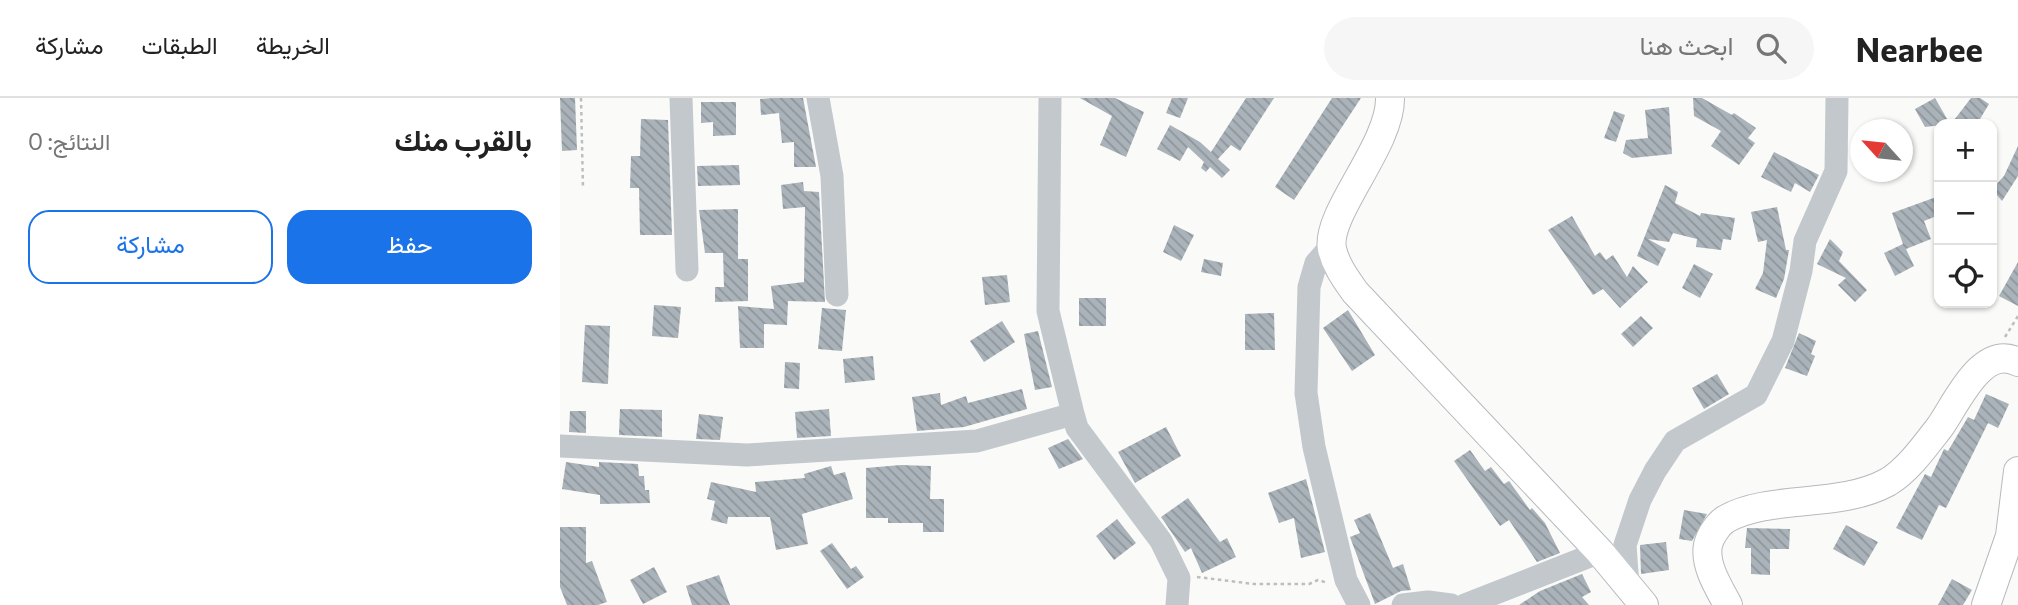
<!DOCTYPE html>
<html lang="ar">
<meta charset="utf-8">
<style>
:root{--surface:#fff;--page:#f6f6f6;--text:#222;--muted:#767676;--line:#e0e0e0;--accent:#1a73e8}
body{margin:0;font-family:Commissioner,Vazirmatn,sans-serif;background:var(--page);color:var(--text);direction:rtl}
.controls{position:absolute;right:21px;top:21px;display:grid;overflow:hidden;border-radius:14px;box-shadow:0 2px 5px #0004}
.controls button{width:63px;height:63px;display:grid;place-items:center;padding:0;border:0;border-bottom:2px solid var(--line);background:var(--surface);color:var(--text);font:35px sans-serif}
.compass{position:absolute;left:1290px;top:21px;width:63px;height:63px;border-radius:50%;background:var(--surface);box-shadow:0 2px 5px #0004;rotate:297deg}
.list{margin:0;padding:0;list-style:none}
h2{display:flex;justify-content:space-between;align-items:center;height:91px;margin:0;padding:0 28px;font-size:30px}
h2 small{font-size:23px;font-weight:400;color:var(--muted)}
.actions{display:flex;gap:14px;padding:21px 28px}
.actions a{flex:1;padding:16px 0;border:2px solid var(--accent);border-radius:21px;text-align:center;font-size:24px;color:var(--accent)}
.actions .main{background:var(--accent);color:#fff}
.icon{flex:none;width:38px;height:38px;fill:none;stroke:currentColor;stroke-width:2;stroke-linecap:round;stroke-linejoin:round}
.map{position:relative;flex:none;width:1458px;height:507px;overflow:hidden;direction:ltr}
header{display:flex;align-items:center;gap:42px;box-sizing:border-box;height:98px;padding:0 35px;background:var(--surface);border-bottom:2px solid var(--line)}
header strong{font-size:33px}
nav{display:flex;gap:38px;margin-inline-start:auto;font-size:24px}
.search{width:490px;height:63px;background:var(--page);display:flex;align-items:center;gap:18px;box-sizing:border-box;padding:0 24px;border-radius:38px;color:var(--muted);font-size:26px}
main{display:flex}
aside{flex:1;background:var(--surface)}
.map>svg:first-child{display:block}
</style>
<header>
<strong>Nearbee</strong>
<div class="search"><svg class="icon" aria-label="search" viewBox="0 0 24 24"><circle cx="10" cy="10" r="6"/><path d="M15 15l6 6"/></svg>ابحث هنا</div>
<nav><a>الخريطة</a><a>الطبقات</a><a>مشاركة</a></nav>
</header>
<main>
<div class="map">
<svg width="1458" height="507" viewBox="0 0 1458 507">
<defs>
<pattern id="building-back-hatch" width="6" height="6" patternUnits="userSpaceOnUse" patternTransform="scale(1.75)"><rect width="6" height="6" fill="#aab3b9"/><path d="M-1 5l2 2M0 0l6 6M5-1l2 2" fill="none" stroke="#8e969c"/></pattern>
</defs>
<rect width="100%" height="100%" fill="#fafaf8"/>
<!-- building -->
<path fill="url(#building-back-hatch)" d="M 0,0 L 15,0 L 17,52 L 2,53 Z
M 215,0 L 243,0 L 256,69 L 234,69 L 234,44 L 222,45 L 219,15 L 201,17 L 200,1 Z
M 520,0 L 555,0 L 584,14 L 566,59 L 540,47 L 552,18 Z
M 612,0 L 628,0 L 620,20 L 606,15 Z
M 686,0 L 714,0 L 680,53 L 671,47 L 658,61 L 670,72 L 662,80 L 650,69 L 646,74 L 641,70 L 644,64 L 628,49 L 620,63 L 597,51 L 610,27 L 640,44 L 651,54 Z
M 772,0 L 801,0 L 734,102 L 715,89 Z
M 1133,0 L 1142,0 L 1172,17 L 1174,15 L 1196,30 L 1188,40 L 1195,45 L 1179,67 L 1151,48 L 1161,33 L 1134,18 Z
M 1375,0 L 1390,26 L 1365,29 L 1355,11 Z
M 1411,0 L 1420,0 L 1429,6 L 1417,26 L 1391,26 Z
M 141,4 L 176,4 L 176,37 L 153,38 L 153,24 L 141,25 Z
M 1109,9 L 1112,56 L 1072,60 L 1063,55 L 1066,42 L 1088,40 L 1085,12 Z
M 1054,13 L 1065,17 L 1056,44 L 1044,40 Z
M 81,21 L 108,22 L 112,137 L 80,137 L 79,90 L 70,90 L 71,58 L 80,58 Z
M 1458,48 L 1458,78 L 1442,103 L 1432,91 L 1444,78 Z
M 1214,54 L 1259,77 L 1250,94 L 1235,85 L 1231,94 L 1201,79 Z
M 179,67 L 180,87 L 138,88 L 137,68 Z
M 243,84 L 244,93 L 259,94 L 265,204 L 228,203 L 227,227 L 204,226 L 204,250 L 180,250 L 178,208 L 214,211 L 211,188 L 244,184 L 245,109 L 223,111 L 221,87 Z
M 1105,87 L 1118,94 L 1115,105 L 1140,118 L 1141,115 L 1175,120 L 1171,142 L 1163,141 L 1161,152 L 1136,149 L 1137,141 L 1113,135 L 1109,144 L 1088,141 L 1106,151 L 1098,168 L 1077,158 Z
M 1379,98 L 1379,117 L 1364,123 L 1371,141 L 1346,151 L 1354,168 L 1335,178 L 1324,155 L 1343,146 L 1332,115 Z
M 1217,109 L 1226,152 L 1229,152 L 1224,181 L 1216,200 L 1195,191 L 1203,175 L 1207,142 L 1198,144 L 1191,114 Z
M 178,111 L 178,161 L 188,161 L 188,203 L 155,204 L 155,189 L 164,189 L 163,155 L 145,155 L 139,112 Z
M 1012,118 L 1035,158 L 1040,154 L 1046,162 L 1053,157 L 1067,179 L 1073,168 L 1088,184 L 1060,210 L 1043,191 L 1033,197 L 988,132 Z
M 614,127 L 634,137 L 621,163 L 603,154 Z
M 1270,141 L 1283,154 L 1279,163 L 1307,192 L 1295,204 L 1278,187 L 1286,180 L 1257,166 Z
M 644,161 L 663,165 L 661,178 L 641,174 Z
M 1458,164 L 1458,208 L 1439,198 Z
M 1134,166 L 1153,176 L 1140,200 L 1122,190 Z
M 447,177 L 450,204 L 425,207 L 422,179 Z
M 519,200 L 546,200 L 546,228 L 519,228 Z
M 94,207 L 121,209 L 118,240 L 92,238 Z
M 262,210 L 286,212 L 282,253 L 258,251 Z
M 788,212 L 815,257 L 792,273 L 763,230 Z
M 714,215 L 715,252 L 685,252 L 685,216 Z
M 1081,218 L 1093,230 L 1073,249 L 1061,236 Z
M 442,223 L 455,244 L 424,264 L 410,243 Z
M 25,227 L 50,228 L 48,286 L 22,284 Z
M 478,233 L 492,289 L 475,292 L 464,236 Z
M 1239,235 L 1256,243 L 1251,256 L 1255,258 L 1247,278 L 1225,270 Z
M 313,258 L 315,282 L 285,285 L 283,261 Z
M 225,264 L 240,265 L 239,291 L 224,290 Z
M 1157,276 L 1169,296 L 1144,311 L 1132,290 Z
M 462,291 L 467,311 L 404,329 L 357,333 L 352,299 L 380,295 L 381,307 L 406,298 L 408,305 Z
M 1426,296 L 1449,306 L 1438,330 L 1428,325 L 1386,410 L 1379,407 L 1362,442 L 1336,430 L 1365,376 L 1371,379 L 1384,351 L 1388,353 L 1408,319 L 1414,322 Z
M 60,311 L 102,312 L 102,339 L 59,337 Z
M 269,311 L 271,338 L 237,340 L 235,314 Z
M 10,313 L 26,313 L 26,335 L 9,334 Z
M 139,316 L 163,319 L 160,342 L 136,341 Z
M 606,329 L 621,358 L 575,385 L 558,354 Z
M 508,341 L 523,361 L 499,371 L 488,350 Z
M 910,352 L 925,373 L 931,369 L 944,386 L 949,383 L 970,412 L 972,410 L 985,425 L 1000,455 L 977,464 L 949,422 L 940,428 L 894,363 Z
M 6,364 L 39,369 L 39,364 L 78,366 L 79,378 L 84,378 L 85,392 L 89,392 L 90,405 L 40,406 L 40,397 L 2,391 Z
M 341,367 L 371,368 L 370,401 L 384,401 L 384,434 L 363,434 L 363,425 L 328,425 L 328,420 L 306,420 L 306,370 Z
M 271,368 L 274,377 L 285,374 L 293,401 L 242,416 L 248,446 L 216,452 L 210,419 L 168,419 L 167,426 L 151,422 L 155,403 L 147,401 L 151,384 L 196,394 L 195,384 L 245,380 L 244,376 Z
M 746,381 L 765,454 L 741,460 L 734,420 L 719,425 L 708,395 Z
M 628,400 L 660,444 L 667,440 L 676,459 L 642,475 L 631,450 L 625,454 L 601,419 Z
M 1124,412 L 1147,416 L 1132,443 L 1119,441 Z
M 810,415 L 833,470 L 843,466 L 851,492 L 841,493 L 815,506 L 790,439 L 800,435 L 794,422 Z
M 557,421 L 576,445 L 554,462 L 536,438 Z
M 1286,427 L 1318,444 L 1304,468 L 1273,451 Z
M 0,429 L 26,429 L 26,465 L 32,463 L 47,504 L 38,507 L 7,507 L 0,489 Z
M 1187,430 L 1230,431 L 1229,451 L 1210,451 L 1210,477 L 1191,476 L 1191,450 L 1185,450 Z
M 1106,444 L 1109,472 L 1081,476 L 1080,447 Z
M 272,445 L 291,471 L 296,468 L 304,479 L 287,491 L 260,453 Z
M 94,469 L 107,494 L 83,506 L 70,482 Z
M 1022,476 L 1031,494 L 1022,499 L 1029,507 L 959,507 L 980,493 Z
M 159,477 L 170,507 L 132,507 L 126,488 Z
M 1392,481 L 1412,492 L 1403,507 L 1378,507 Z"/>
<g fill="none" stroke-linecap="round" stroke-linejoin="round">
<defs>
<path id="major" d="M 830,0 C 831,47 765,116 772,151 C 776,168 786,181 795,194 L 1040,454 L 1084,507
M 1168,507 C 1159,490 1144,467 1148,447 C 1150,438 1158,426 1166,421 C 1211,396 1279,411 1328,384 C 1348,372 1365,348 1379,330 C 1396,307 1421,245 1458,264
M 1426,507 L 1450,438 L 1458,373"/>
</defs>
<!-- major casing -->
<use href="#major" stroke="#b5babe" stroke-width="30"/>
<!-- path -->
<path stroke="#bbbfc2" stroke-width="2.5" stroke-dasharray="3.5 3.5" stroke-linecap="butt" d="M 21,0 L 23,91
M 1445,239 L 1458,218
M 637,479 L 694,486 L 749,486 L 758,482 L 768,485"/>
<!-- minor -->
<path stroke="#c3c8cc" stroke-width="23" d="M 121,0 L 127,172
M 258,0 L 272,78 L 277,197
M 490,0 L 488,213 L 513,316 L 517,330 L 601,443 L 619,480 L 617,507
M 771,148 L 756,165 L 749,189 L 746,295 L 754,349 L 786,482 L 799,507
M 0,348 L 187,357 L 417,343 L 513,316
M 1068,488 L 1065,447 L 1080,402 L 1095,373 L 1115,343 L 1196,297 L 1223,243 L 1241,173 L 1245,143 L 1276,73 L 1277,0
M 843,507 L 868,504 L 891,507
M 905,507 L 1040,454"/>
<!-- major -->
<use href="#major" stroke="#fff" stroke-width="28"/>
</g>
</svg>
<div class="controls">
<button>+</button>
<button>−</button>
<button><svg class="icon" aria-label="locate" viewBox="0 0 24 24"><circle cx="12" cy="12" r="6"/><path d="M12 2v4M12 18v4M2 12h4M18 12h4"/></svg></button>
</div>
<svg class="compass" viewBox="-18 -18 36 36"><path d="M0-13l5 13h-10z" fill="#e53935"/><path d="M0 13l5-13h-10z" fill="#767676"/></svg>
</div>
<aside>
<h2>بالقرب منك<small>النتائج: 0</small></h2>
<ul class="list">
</ul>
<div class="actions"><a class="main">حفظ</a><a>مشاركة</a></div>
</aside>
</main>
